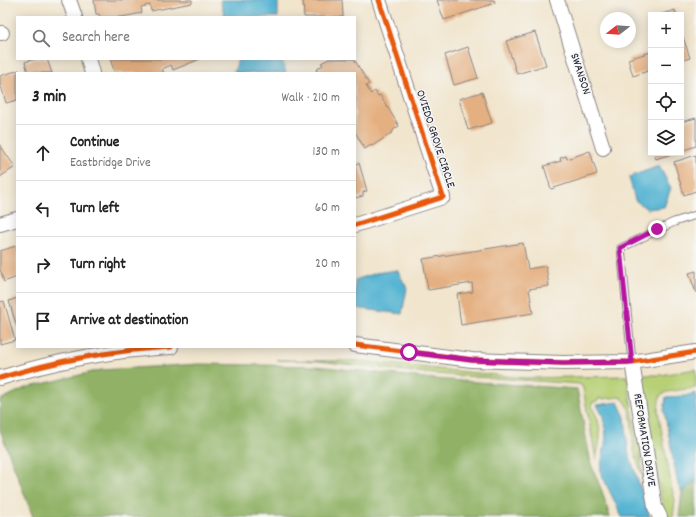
<!DOCTYPE html>
<meta charset="utf-8">
<style>
:root{--surface:#fff;--page:#f2f2f2;--text:#222;--muted:#767676;--line:#e0e0e0}
body{margin:0;font-family:Dekko,sans-serif;background:var(--page);color:var(--text)}
.controls{position:absolute;right:12px;top:12px;display:grid;overflow:hidden;border-radius:0px;box-shadow:0 2px 10px #0003}
.controls button{width:36px;height:36px;display:grid;place-items:center;padding:0;border:0;border-bottom:1px solid var(--line);background:var(--surface);color:var(--text);font:20px sans-serif}
.compass{position:absolute;left:600px;top:12px;width:36px;height:36px;border-radius:50%;background:var(--surface);box-shadow:0 2px 10px #0003;rotate:253deg}
.stop{position:absolute;width:12px;height:12px;margin:-9px;border:3px solid #b5179e;border-radius:50%;background:#fff}
.stop.end{background:#b5179e;border-color:#fff;box-shadow:0 1px 4px #0008}
.list{margin:0;padding:0;list-style:none}
h2{display:flex;justify-content:space-between;align-items:center;height:52px;margin:0;padding:0 16px;font-size:17px}
h2 small{font-size:13px;font-weight:400;color:var(--muted)}
.list li{display:grid;grid-template-columns:26px 1fr auto;gap:12px;align-items:center;box-sizing:border-box;height:56px;padding:0 16px;border-top:1px solid var(--line)}
.list b{display:block;font-size:15px;white-space:nowrap}
.list p{margin:0;font-size:13px;white-space:nowrap;color:var(--muted)}
.list em{font-size:13px;font-style:normal;color:var(--muted)}
.icon{flex:none;width:22px;height:22px;fill:none;stroke:currentColor;stroke-width:2;stroke-linecap:round;stroke-linejoin:round}
.map{position:relative;flex:none;width:696px;height:517px;overflow:hidden}
.search{position:absolute;background:var(--surface);box-shadow:0 2px 10px #0003;left:16px;top:16px;width:340px;height:44px;display:flex;align-items:center;gap:10px;box-sizing:border-box;padding:0 14px;border-radius:0px;color:var(--muted);font-size:15px}
.panel{position:absolute;background:var(--surface);box-shadow:0 2px 10px #0003;left:16px;top:72px;width:340px;height:276px;border-radius:0px}
.map>svg:first-child{display:block}
</style>
<div class="map">
<svg width="696" height="517" viewBox="0 0 696 517">
<rect width="100%" height="100%" fill="#f6f6f2"/>
<filter id="ink" filterUnits="userSpaceOnUse"><feTurbulence type="fractalNoise" baseFrequency=".025" numOctaves="2"/><feDisplacementMap in="SourceGraphic" scale="8" xChannelSelector="R" yChannelSelector="G"/><feConvolveMatrix kernelMatrix="1 2 1 2 8 2 1 2 1" color-interpolation-filters="sRGB"/></filter>
<filter id="wash" filterUnits="userSpaceOnUse"><feTurbulence type="fractalNoise" baseFrequency=".012" numOctaves="4" result="noise"/><feDisplacementMap in="SourceGraphic" scale="16" xChannelSelector="R" yChannelSelector="G"/><feGaussianBlur stdDeviation="0.9" result="paint"/><feColorMatrix in="noise" values="0 0 0 0 0 0 0 0 0 0 0 0 0 0 0 0 0 1.4 0 .05"/><feComposite in="paint" operator="in"/></filter>
<g filter="url(#wash)">
<rect width="100%" height="100%" fill="#f1e5cd"/>
<!-- green -->
<path fill="#b7d075" stroke="#6c7958" d="M 277,360 L 358,361 L 525,378 L 627,376 L 644,480 C 641,470 636,460 634,450 C 631,436 635,405 620,397 L 603,399 L 599,398 L 599,400 L 592,403 C 591,409 597,414 598,421 C 602,434 599,446 596,459 L 583,388 L 580,384 L 435,374 L 317,361 Z
M 696,369 L 696,388 C 689,389 663,391 661,395 C 658,399 659,406 658,411 L 672,489 L 675,500 L 673,517 L 667,517 L 662,505 L 641,375 L 661,375 Z"/>
<!-- forest -->
<path fill="#91b266" stroke="#5a6a50" d="M 199,364 L 316,366 L 434,379 L 577,389 L 591,464 L 602,491 L 610,517 L 33,517 L 0,430 L 0,400 L 25,388 L 101,370 Z
M 696,480 L 696,517 L 679,517 L 682,492 Z"/>
<!-- water -->
<path fill="#53b3d2" stroke="#3a6a86" d="M 220,0 L 278,0 L 278,17 L 225,17 Z
M 238,59 L 282,59 L 286,73 L 232,73 L 235,70 Z
M 659,166 L 671,188 L 664,207 L 647,209 L 635,200 L 629,177 Z
M 397,270 L 407,288 L 402,314 L 355,308 L 355,280 L 376,273 Z
M 696,393 L 696,480 L 682,492 L 678,485 L 664,410 L 666,397 L 685,396 Z
M 618,402 L 625,417 L 628,451 L 650,517 L 622,517 L 600,471 L 606,438 L 604,418 L 597,405 Z"/>
<g id="blocks">
<!-- building -->
<path fill="#e5b081" d="M 94,0 L 192,0 L 192,3 L 151,11 L 150,5 L 141,7 L 142,13 L 122,17 L 100,17 L 99,14 L 96,14 Z
M 303,0 L 342,0 L 343,17 L 304,17 Z
M 437,0 L 494,0 L 495,3 L 444,20 Z
M 675,10 L 676,15 L 659,15 Z
M 681,31 L 690,58 L 681,61 Z
M 535,32 L 546,65 L 517,74 L 506,41 Z
M 468,47 L 478,78 L 454,85 L 445,55 Z
M 651,52 L 651,70 L 633,76 L 628,59 Z
M 35,59 L 47,59 L 52,73 L 28,73 L 25,62 Z
M 111,59 L 200,59 L 173,70 L 171,65 L 162,69 L 164,73 L 115,73 L 111,62 L 113,62 Z
M 329,59 L 354,59 L 369,84 L 366,86 L 371,94 L 375,91 L 378,96 L 380,95 L 399,126 L 393,130 L 393,132 L 372,146 L 371,145 L 365,149 L 355,132 L 355,73 L 318,73 L 316,70 L 323,65 L 321,63 Z
M 19,70 L 20,73 L 17,73 L 17,100 L 6,103 L 0,83 L 0,76 Z
M 482,92 L 492,123 L 468,130 L 459,99 Z
M 696,118 L 696,146 L 681,151 L 681,122 Z
M 0,145 L 15,167 L 0,177 Z
M 590,151 L 597,174 L 551,189 L 544,166 L 561,161 L 560,158 L 566,156 L 567,159 Z
M 654,153 L 674,153 L 656,159 Z
M 696,155 L 696,191 L 684,195 L 674,162 Z
M 359,163 L 367,191 L 363,192 L 363,196 L 355,198 L 355,164 Z
M 523,243 L 528,269 L 546,266 L 549,286 L 529,289 L 533,313 L 461,325 L 457,294 L 473,292 L 472,283 L 428,290 L 423,259 Z
M 16,246 L 17,250 L 17,277 L 4,282 L 0,269 L 0,251 Z
M 696,271 L 696,293 L 689,273 Z
M 17,298 L 17,327 L 9,301 Z
M 4,301 L 15,340 L 0,344 L 0,302 Z"/>
</g>
</g>
<g filter="url(#ink)">
<use href="#blocks" fill-opacity="0" stroke="#8a8484" stroke-width="1"/>
<g fill="none" stroke-linecap="round" stroke-linejoin="round">
<defs>
<path id="lane" d="M 632,362 L 621,248 L 674,222 L 696,215"/>
<path id="street" d="M 69,0 L 75,17
M 557,0 L 603,148
M 0,33 L 2,33
M 88,59 L 92,73
M 0,224 L 17,219
M 355,225 L 443,197 L 379,0
M 355,345 L 472,360 L 563,363 L 632,362 L 696,352
M 632,362 L 655,507 L 660,517
M 0,378 C 55,361 113,350 171,347"/>
</defs>
<!-- lane casing -->
<use href="#lane" stroke="#8a8484" stroke-width="9"/>
<!-- street casing -->
<use href="#street" stroke="#8a8484" stroke-width="16"/>
<!-- lane -->
<use href="#lane" stroke="#fff" stroke-width="7"/>
<!-- street -->
<use href="#street" stroke="#fff" stroke-width="14"/>
<defs>
<path id="cycleway" d="M 355,225 L 443,197 L 379,0
M 355,345 L 472,360 L 563,363 L 632,362 L 696,352
M 0,378 C 55,361 113,350 171,347"/>
</defs>
<!-- cycleway casing -->
<use href="#cycleway" stroke="#f6f6f2" stroke-width="8"/>
<!-- cycleway -->
<use href="#cycleway" stroke="#e8590c" stroke-width="5"/>
</g>
</g>
<g fill="none" stroke-linecap="round" stroke-linejoin="round" filter="url(#ink)">
<!-- route -->
<path stroke="#b5179e" stroke-width="5" d="M 409,352 L 472,360 L 563,363 L 632,362 L 620,248 L 657,229"/>
</g>
<g text-anchor="middle" dominant-baseline="central" stroke-width="3" stroke-linejoin="round" paint-order="stroke">
<!-- street labels -->
<g font-size="12" fill="#22223b" stroke="#f6f6f2">
<text transform="translate(580 74) rotate(72)">SWANSON</text>
<text transform="translate(435 139) rotate(72)">OVIEDO GROVE CIRCLE</text>
<text transform="translate(644 440) rotate(81)">REFORMATION DRIVE</text>
</g>
</g>
</svg>
<div class="controls">
<button>+</button>
<button>−</button>
<button><svg class="icon" aria-label="locate" viewBox="0 0 24 24"><circle cx="12" cy="12" r="6"/><path d="M12 2v4M12 18v4M2 12h4M18 12h4"/></svg></button>
<button><svg class="icon" aria-label="layers" viewBox="0 0 24 24"><path d="M12 4l9 5-9 5-9-5zM3 14l9 5 9-5"/></svg></button>
</div>
<svg class="compass" viewBox="-18 -18 36 36"><path d="M0-13l5 13h-10z" fill="#e53935"/><path d="M0 13l5-13h-10z" fill="#767676"/></svg>
<div class="stop" style="left:409px;top:352px"></div>
<div class="stop end" style="left:657px;top:229px"></div>
<div class="search"><svg class="icon" aria-label="search" viewBox="0 0 24 24"><circle cx="10" cy="10" r="6"/><path d="M15 15l6 6"/></svg>Search here</div>
<section class="panel">
<h2>3 min<small>Walk · 210 m</small></h2>
<ul class="list">
<li><svg class="icon" aria-label="ahead" viewBox="0 0 24 24"><path d="M12 20V5M6 11l6-6 6 6"/></svg><div><b>Continue</b><p>Eastbridge Drive</p></div><em>130 m</em></li>
<li><svg class="icon" aria-label="left" viewBox="0 0 24 24"><path d="M17 20v-9H6M10 6l-5 5 5 5"/></svg><div><b>Turn left</b></div><em>60 m</em></li>
<li><svg class="icon" aria-label="right" viewBox="0 0 24 24"><path d="M7 20v-9h11M14 6l5 5-5 5"/></svg><div><b>Turn right</b></div><em>20 m</em></li>
<li><svg class="icon" aria-label="arrive" viewBox="0 0 24 24"><path d="M6 21V4h12l-3 4 3 4H6"/></svg><div><b>Arrive at destination</b></div></li>
</ul>
</section>
</div>
